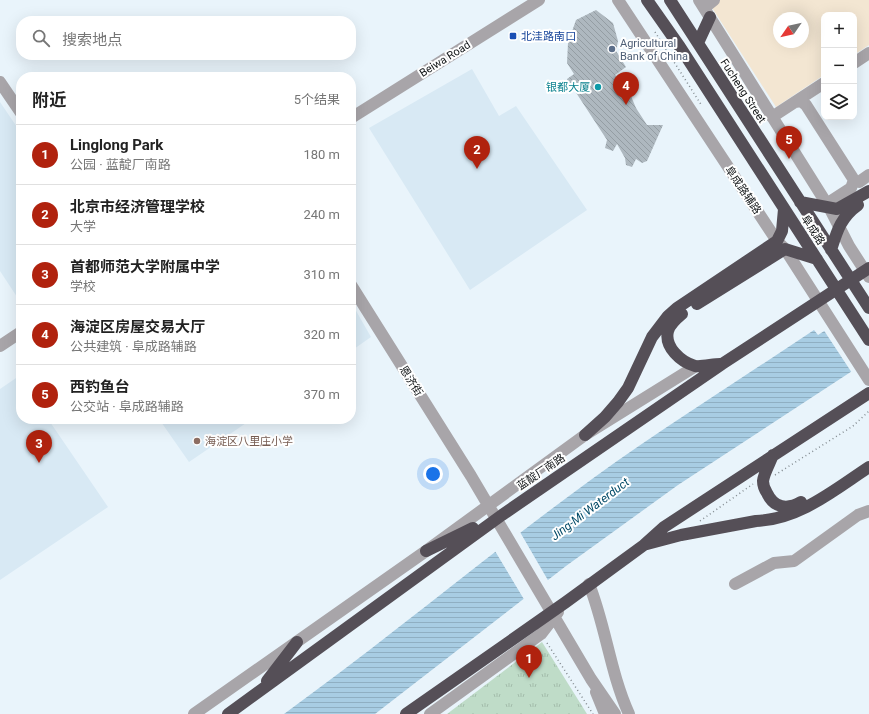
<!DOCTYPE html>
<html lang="zh">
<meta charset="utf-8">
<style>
:root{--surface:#fff;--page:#f2f2f2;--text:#222;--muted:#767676;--line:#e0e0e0;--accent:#b0220e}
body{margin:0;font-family:Roboto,"Noto Sans SC",sans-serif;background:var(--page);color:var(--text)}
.controls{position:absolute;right:12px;top:12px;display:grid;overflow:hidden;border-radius:8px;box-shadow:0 4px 16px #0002}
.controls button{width:36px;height:36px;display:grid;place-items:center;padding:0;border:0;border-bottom:1px solid var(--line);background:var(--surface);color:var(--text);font:20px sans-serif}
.compass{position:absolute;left:773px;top:12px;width:36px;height:36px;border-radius:50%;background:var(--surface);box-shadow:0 4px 16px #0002;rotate:236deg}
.you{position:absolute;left:433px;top:474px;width:14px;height:14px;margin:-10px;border:3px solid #fff;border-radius:50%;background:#1a73e8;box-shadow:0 0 0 6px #1a73e833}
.badge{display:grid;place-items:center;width:26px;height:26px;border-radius:50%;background:var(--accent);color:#fff;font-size:13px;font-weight:700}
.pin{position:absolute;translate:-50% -33px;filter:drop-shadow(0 1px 2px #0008)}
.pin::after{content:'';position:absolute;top:21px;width:14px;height:12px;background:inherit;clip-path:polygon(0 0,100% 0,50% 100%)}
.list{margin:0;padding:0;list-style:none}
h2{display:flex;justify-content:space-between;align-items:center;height:52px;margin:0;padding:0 16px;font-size:17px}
h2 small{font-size:13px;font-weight:400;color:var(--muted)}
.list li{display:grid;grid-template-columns:26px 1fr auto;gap:12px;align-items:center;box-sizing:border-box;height:60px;padding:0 16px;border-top:1px solid var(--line)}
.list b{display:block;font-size:15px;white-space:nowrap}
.list p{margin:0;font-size:13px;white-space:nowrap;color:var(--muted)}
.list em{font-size:13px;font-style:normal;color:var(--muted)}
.icon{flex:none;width:22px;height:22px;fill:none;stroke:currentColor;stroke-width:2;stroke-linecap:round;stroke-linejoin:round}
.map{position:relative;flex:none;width:869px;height:714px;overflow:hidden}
.search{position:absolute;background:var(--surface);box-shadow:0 4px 16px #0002;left:16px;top:16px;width:340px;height:44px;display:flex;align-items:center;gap:10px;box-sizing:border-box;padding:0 14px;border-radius:16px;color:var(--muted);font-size:15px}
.panel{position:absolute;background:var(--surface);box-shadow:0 4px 16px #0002;left:16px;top:72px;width:340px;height:352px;border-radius:16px}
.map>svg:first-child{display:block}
</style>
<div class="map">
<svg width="869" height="714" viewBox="0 0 869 714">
<defs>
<pattern id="grass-tufts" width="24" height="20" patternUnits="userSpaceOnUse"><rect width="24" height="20" fill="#bfdcc8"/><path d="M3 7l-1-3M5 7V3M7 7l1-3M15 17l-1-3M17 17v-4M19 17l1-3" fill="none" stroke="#a3bcab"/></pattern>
<pattern id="water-rules" width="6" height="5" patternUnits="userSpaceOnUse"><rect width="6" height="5" fill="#a8cde3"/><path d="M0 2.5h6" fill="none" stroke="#8fafc2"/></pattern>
<pattern id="building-back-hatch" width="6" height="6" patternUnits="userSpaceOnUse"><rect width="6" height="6" fill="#aeb8bf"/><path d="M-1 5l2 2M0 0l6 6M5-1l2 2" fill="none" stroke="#949da3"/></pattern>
</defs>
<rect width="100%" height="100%" fill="#e9f4fb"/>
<!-- built -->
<path fill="#d8e9f4" d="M 472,69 L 499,116 L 516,106 L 587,210 L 470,290 L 369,128 Z
M 0,102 L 21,133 L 21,303 L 0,271 Z
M 351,302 L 371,337 L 351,351 Z
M 19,376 L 21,378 L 21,419 L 48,419 L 108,507 L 0,580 L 0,389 Z
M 159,419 L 252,419 L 189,462 Z"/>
<!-- medical -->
<path fill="#f3e6d2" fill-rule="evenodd" d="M 707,0 L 869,0 L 869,45 L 854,55 L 854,15 L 824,15 L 824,75 L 776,107 ZM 779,18 L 803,18 L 803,42 L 779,42 Z"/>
<!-- grass -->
<path fill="url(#grass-tufts)" d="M 542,642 L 587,714 L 447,714 Z"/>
<!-- water -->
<path fill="url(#water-rules)" d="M 869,302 L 869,360 L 678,485 L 566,566 L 375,714 L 284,714 C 381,644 473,567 569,496 C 648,437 732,385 814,330 L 818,335 Z"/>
<!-- pier -->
<path fill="#e9f4fb" d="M 869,300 L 869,362 L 852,373 L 823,329 Z
M 520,532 L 549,582 L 525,601 L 495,551 Z"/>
<!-- building -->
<path fill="url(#building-back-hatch)" d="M 596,10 L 613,23 L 618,41 L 616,51 L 626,67 L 615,75 L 628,89 L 636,108 L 647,125 L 663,125 L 647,161 L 642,163 L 636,159 L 632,167 L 626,165 L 625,158 L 617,144 L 613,151 L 605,148 L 607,140 L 573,88 L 568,86 L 567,79 L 574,74 L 567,63 L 568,43 L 576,20 Z"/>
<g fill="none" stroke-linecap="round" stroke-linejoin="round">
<!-- path -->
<path stroke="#838b90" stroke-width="1.5" stroke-dasharray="1 3" stroke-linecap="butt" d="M 655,32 L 702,106
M 775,475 L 853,426 L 869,411
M 700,521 L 753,484
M 547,643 L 593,714"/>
<!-- minor -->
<path stroke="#a8a5a9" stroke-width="12" d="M 618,0 L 777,241 L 785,249 L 869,380
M 699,0 L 830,209 L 849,246 L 869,277
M 704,8 L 714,0
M 854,63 L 869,53
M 0,82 L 21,113
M 795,102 L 801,101 L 806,105 L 854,180 L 851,188 L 831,201 L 830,208
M 772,117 L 824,83
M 351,118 L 539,0
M 854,180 L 859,182 L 869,175
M 351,285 L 471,476 L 591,679 L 615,714
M 0,346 L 21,332
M 589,584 C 606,627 610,672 629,714
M 735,584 L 774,563 L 794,561 L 858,515 L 869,511
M 596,692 L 605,714
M 194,714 L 426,551 L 585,435 L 696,366
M 430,714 L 541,634 L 558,612"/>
<!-- highway -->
<path stroke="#554f57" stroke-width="12" d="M 647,0 L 680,47 L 869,340
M 670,0 L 869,308
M 698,43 L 710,17
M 800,202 L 837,209 L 869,191
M 831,250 C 837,231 841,217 858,205
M 697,304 L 785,249 L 817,259
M 682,314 C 676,319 670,324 668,331 C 664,347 681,362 695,366 C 702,367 713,364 720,364
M 585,435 L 605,417 L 618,402 L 628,388 L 652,337 L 668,316 L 677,308 L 777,241 L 782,231 L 784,209
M 773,455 C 770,463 764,473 763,481 C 763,485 765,490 767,493 C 774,508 787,510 801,502
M 647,544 L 681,535 L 756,521 C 800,519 834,490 869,467
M 426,551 L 473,528
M 267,681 L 297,642
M 228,714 L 502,515 L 722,364 L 869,268
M 406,714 L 566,602 L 644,545 L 664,527 L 869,393"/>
</g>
<!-- markers -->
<rect fill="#1a4fb4" stroke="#fff" stroke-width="1.5" x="509" y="32" width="8" height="8" rx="2"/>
<circle fill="#5c6f8a" stroke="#fff" stroke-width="1.5" cx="612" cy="49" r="4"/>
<circle fill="#0f9aa8" stroke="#fff" stroke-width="1.5" cx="598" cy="87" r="4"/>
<circle fill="#8d6e63" stroke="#fff" stroke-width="1.5" cx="197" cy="441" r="4"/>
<g text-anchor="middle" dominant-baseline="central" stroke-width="4" stroke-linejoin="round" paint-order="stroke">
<!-- transit labels -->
<g font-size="11" fill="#164399" stroke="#fff" text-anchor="start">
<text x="521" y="36">北洼路南口</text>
</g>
<!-- service labels -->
<g font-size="11" fill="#4e5e75" stroke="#fff" text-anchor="start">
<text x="620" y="43">Agricultural<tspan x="620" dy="13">Bank of China</tspan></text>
</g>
<!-- street labels -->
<g font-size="11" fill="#0f1315" stroke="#fff">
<text transform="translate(445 59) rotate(-32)">Beiwa Road</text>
<text transform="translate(743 91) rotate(57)">Fucheng Street</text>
<text transform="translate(743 190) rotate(56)">阜成路辅路</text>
<text transform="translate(813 230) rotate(57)">阜成路</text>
<text transform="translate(411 381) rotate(58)">恩济街</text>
<text transform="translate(541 472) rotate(-34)">蓝靛厂南路</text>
</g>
<!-- culture labels -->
<g font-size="11" fill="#0d838f" stroke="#fff" text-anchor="end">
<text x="590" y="87">银都大厦</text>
</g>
<!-- education labels -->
<g font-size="11" fill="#785e54" stroke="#fff" text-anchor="start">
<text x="205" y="441">海淀区八里庄小学</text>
</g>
<!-- water labels -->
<g font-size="12" font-style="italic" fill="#004966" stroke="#fff">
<text transform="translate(590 509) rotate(-37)">Jing-Mi Waterduct</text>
</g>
</g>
</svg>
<div class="controls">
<button>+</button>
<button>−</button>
<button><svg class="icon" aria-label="layers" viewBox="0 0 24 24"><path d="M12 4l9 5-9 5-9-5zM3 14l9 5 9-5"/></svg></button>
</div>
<svg class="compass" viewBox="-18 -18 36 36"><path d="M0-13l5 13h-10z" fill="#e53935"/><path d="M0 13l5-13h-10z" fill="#767676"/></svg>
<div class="you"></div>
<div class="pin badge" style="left:529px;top:678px">1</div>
<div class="pin badge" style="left:477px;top:169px">2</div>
<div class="pin badge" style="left:39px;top:463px">3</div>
<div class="pin badge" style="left:626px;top:105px">4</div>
<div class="pin badge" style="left:789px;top:159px">5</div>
<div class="search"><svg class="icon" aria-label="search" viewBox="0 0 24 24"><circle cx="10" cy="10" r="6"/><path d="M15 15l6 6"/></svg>搜索地点</div>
<section class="panel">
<h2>附近<small>5个结果</small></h2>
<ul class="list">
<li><span class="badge">1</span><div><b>Linglong Park</b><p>公园 · 蓝靛厂南路</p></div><em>180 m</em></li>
<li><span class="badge">2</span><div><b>北京市经济管理学校</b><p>大学</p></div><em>240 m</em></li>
<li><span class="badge">3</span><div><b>首都师范大学附属中学</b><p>学校</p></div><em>310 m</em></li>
<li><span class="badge">4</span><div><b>海淀区房屋交易大厅</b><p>公共建筑 · 阜成路辅路</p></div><em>320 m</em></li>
<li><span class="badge">5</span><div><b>西钓鱼台</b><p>公交站 · 阜成路辅路</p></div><em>370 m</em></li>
</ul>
</section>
</div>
